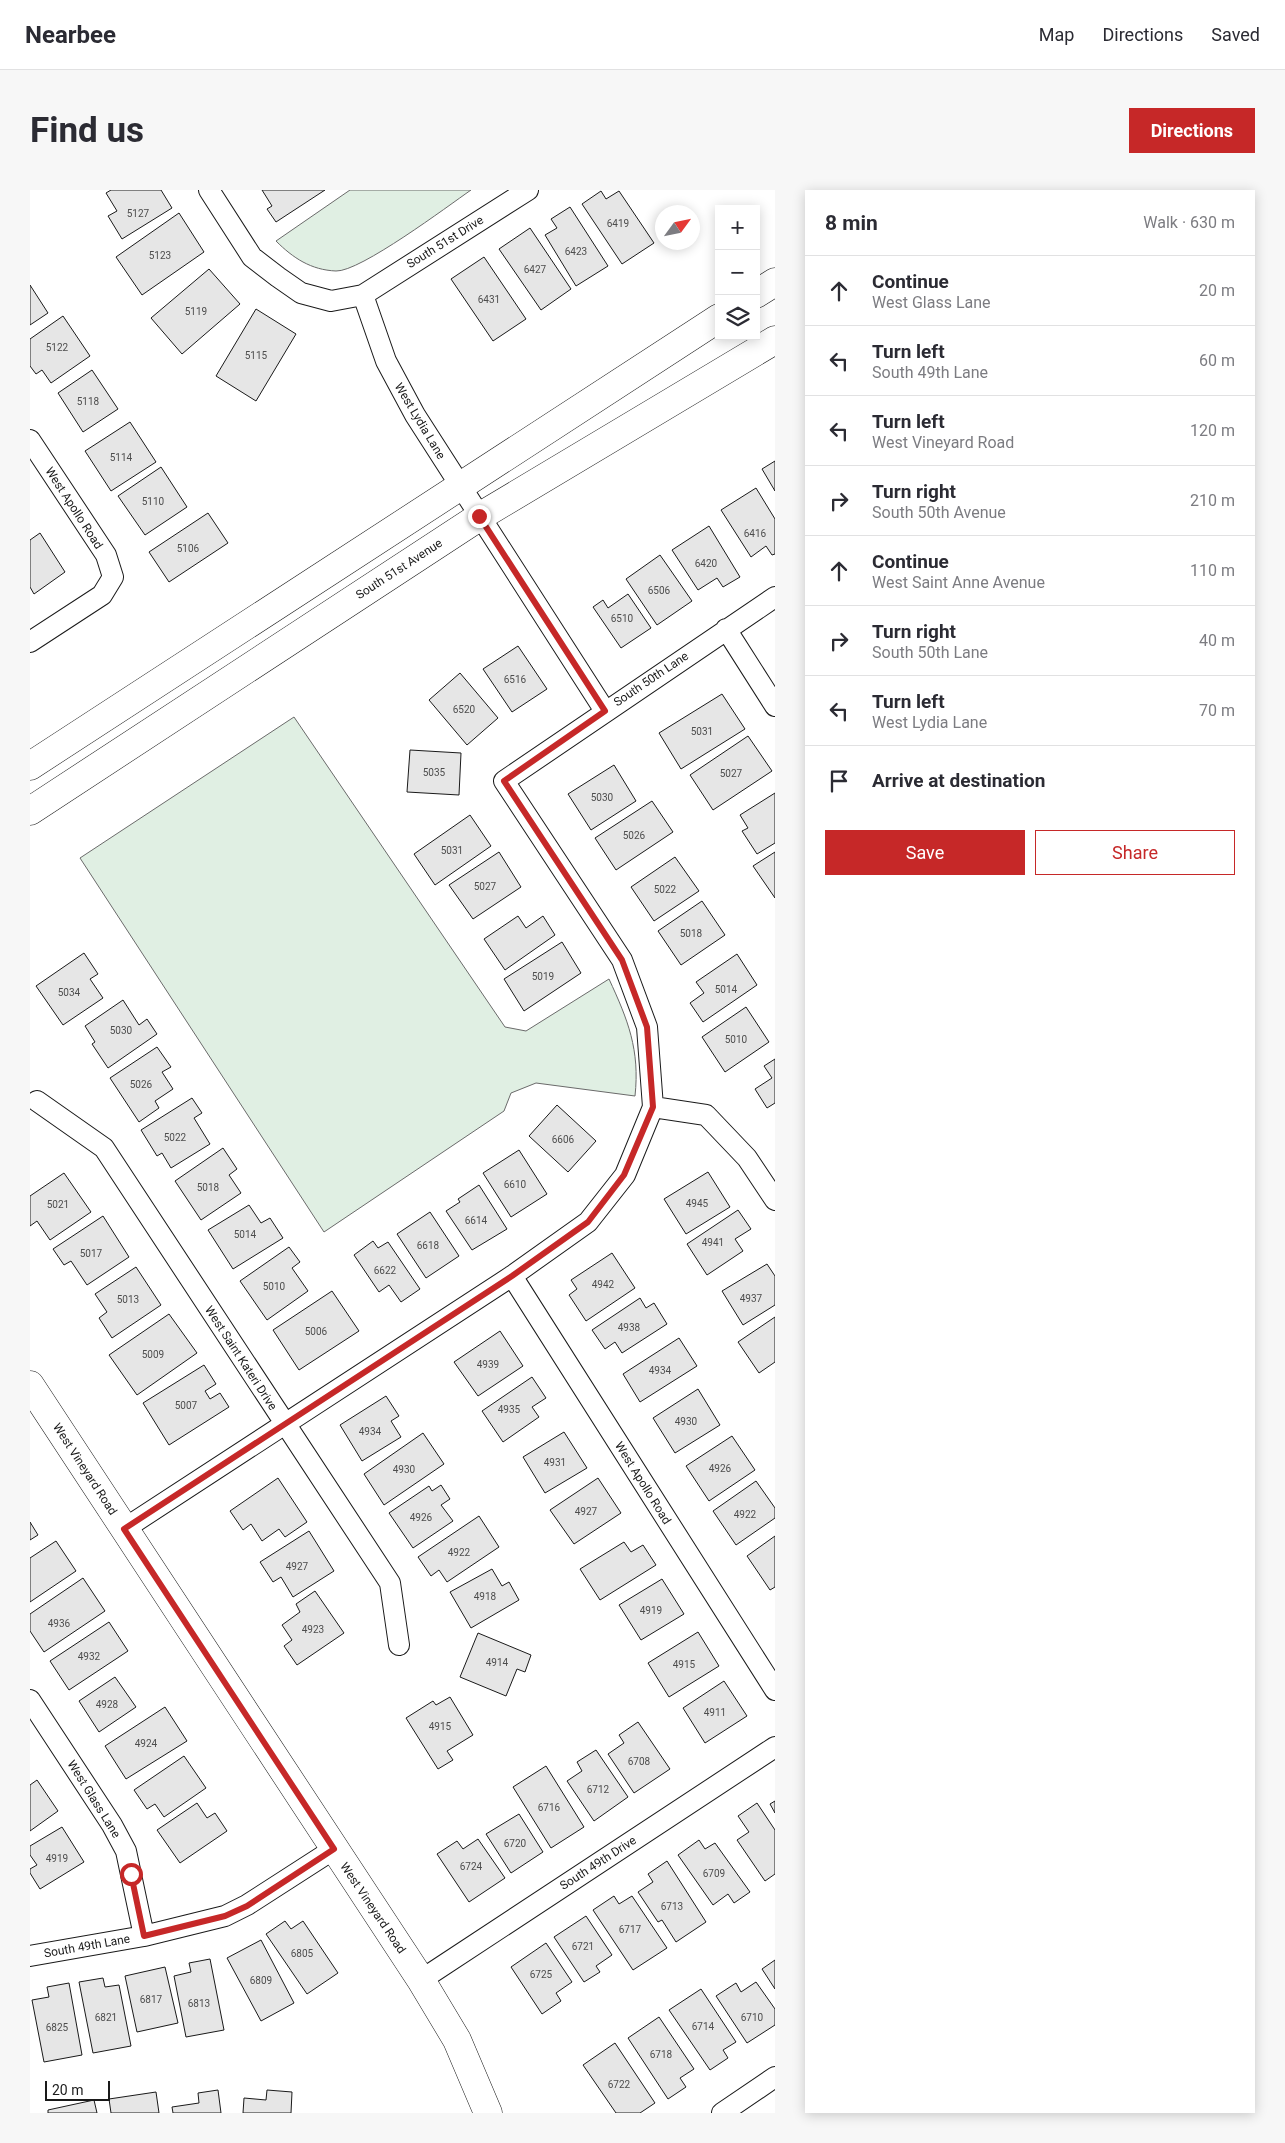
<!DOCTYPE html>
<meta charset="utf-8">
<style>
:root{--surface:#fff;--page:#f7f7f7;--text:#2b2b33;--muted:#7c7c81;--line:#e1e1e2;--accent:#c62828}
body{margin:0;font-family:Roboto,sans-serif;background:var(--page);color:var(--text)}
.controls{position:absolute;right:15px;top:15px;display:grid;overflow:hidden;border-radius:0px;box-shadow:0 2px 12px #0003}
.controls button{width:45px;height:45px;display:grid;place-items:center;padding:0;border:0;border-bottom:1px solid var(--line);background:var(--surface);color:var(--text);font:25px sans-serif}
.compass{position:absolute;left:625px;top:15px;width:45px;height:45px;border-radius:50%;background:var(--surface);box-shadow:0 2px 12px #0003;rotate:57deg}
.scale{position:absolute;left:15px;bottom:12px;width:65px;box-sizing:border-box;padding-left:5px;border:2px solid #1a1a1a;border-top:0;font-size:14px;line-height:18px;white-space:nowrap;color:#1a1a1a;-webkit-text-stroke:4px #fff;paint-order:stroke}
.stop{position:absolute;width:15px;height:15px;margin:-11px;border:4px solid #c62828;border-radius:50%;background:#fff}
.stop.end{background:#c62828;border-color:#fff;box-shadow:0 1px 5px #0008}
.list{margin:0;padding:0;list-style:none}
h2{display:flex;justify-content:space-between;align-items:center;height:65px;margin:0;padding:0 20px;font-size:21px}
h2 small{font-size:16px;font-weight:400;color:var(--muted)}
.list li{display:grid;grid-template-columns:32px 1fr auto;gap:15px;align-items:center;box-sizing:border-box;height:70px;padding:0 20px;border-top:1px solid var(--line)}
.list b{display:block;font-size:19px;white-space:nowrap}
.list p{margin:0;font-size:16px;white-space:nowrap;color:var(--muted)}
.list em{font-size:16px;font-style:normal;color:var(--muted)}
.actions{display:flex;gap:10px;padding:15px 20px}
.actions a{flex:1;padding:11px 0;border:1px solid var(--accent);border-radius:0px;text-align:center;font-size:18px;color:var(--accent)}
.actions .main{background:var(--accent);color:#fff}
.icon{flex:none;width:28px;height:28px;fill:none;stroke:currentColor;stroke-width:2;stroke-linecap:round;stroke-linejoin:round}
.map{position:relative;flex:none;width:745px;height:1923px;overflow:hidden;border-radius:0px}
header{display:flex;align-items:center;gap:30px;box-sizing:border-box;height:70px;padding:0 25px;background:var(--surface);border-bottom:1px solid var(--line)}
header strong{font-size:24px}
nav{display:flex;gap:28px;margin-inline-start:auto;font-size:18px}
.intro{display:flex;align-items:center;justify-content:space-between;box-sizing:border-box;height:120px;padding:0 30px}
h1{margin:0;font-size:35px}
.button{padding:12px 22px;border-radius:0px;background:var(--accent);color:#fff;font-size:18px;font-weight:700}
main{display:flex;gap:30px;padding:0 30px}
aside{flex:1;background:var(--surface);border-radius:0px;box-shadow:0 2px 12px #0003}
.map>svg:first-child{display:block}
</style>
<header>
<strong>Nearbee</strong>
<nav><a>Map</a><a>Directions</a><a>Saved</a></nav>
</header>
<div class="intro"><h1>Find us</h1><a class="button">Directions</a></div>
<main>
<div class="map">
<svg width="745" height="1923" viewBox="0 0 745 1923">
<rect width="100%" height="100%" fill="#fff"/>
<!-- green -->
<path fill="#e0efe3" stroke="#6a6a6a" d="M 320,0 L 441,0 C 418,16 330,82 306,81 C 281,80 263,68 246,51 Z
M 264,527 L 475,837 L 496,841 L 579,789 C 598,830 610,860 605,906 L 506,893 L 481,903 L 474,921 L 294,1042 L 50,668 Z"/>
<!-- building -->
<path fill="#e6e6e6" stroke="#1a1a1a" d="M 81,0 L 131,0 L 142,18 L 92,49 L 78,26 L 87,21 L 76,3 Z
M 232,0 L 295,0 L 246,32 L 237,19 L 242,16 Z
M 571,1 L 576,9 L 589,1 L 624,53 L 592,74 L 552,14 Z
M 540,17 L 578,76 L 546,96 L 515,45 L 527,38 L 521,29 Z
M 149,23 L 174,62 L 112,105 L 86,67 Z
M 500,38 L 541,99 L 511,120 L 469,59 Z
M 454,67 L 496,129 L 463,151 L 421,89 Z
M 179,79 L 210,114 L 152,164 L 121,128 Z
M 0,95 L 18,123 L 0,135 Z
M 226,119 L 266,144 L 226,211 L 186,186 Z
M 33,126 L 60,166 L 21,193 L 12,180 L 6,184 L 0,176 L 0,149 Z
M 62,180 L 88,219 L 53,242 L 28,203 Z
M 100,232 L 126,272 L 81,301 L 55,261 Z
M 745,271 L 745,301 L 732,279 Z
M 131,277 L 157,317 L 115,345 L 88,306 Z
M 726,298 L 745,329 L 745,364 L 742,365 L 736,356 L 721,367 L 691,320 Z
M 178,323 L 198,353 L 139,392 L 119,362 Z
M 679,336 L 710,387 L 693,397 L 687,388 L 668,400 L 642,360 Z
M 10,343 L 35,382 L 4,404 L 0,397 L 0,350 Z
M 630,365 L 662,411 L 627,435 L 596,389 Z
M 598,404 L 621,438 L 591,458 L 563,417 L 573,410 L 578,418 Z
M 488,456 L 517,499 L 482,522 L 453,479 Z
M 430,483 L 468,528 L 437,555 L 399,510 Z
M 692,504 L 715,539 L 651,579 L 629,543 Z
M 718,546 L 742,581 L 683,620 L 660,585 Z
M 380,560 L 431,563 L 429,605 L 377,602 Z
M 584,575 L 606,611 L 561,640 L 538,604 Z
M 745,603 L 745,653 L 727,664 L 712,641 L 718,638 L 710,625 Z
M 622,611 L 643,642 L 586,680 L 565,648 Z
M 440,625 L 461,656 L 405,695 L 384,664 Z
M 469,662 L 491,697 L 443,729 L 419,695 Z
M 745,662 L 745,708 L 723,676 Z
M 645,667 L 669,701 L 624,731 L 601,697 Z
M 672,711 L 695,745 L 651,775 L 628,741 Z
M 488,726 L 496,738 L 513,726 L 525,745 L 475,780 L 454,749 Z
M 532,752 L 551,783 L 494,821 L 474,789 Z
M 54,763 L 68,784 L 60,789 L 73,808 L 33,835 L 6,796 Z
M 707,764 L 727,795 L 673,832 L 660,813 L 674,803 L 666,792 Z
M 93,810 L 109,835 L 117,829 L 127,844 L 78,878 L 62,854 L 65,852 L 55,836 Z
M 716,817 L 739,852 L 695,882 L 672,847 Z
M 127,857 L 141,877 L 132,882 L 143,899 L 125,911 L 129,918 L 109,932 L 80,888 Z
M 745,869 L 745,913 L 737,918 L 725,899 L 742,888 L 734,876 Z
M 162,908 L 172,923 L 164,928 L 180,954 L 141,978 L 132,963 L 127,966 L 111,940 Z
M 527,915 L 566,951 L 538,982 L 499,946 Z
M 193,958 L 207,979 L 199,985 L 211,1003 L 171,1030 L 145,991 Z
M 489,960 L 517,1004 L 481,1027 L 453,983 Z
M 678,982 L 700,1017 L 656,1044 L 634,1009 Z
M 34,983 L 61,1022 L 20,1050 L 7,1031 L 0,1036 L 0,1006 Z
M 449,995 L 477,1039 L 442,1060 L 416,1021 L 430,1012 L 428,1009 Z
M 219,1015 L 231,1033 L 240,1028 L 253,1048 L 203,1079 L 178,1040 Z
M 708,1020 L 721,1039 L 705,1049 L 713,1061 L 677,1085 L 657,1054 Z
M 400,1022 L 429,1066 L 396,1088 L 367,1044 Z
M 73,1026 L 99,1067 L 57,1095 L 41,1071 L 34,1075 L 23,1059 Z
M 343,1051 L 348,1058 L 358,1052 L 390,1099 L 371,1112 L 359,1095 L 349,1102 L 324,1065 Z
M 259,1057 L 270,1072 L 262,1078 L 278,1101 L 237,1130 L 210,1091 Z
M 582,1063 L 605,1098 L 556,1131 L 539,1105 L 547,1099 L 541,1090 Z
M 737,1074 L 745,1086 L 745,1115 L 713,1135 L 692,1101 Z
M 106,1077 L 131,1115 L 82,1148 L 69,1128 L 77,1122 L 65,1104 Z
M 302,1101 L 329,1141 L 269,1180 L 243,1140 Z
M 610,1108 L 616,1118 L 624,1113 L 637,1134 L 592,1163 L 585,1152 L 575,1159 L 562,1140 Z
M 139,1124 L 167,1163 L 107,1205 L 79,1165 Z
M 745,1127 L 745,1172 L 729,1183 L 708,1152 Z
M 470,1141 L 493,1176 L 448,1206 L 424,1172 Z
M 649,1148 L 667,1176 L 610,1212 L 593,1184 Z
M 174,1175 L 186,1194 L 175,1201 L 180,1209 L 190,1203 L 199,1217 L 139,1255 L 113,1213 Z
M 502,1187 L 516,1208 L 502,1217 L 509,1227 L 473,1252 L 452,1221 Z
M 668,1199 L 690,1235 L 645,1263 L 623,1228 Z
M 356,1206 L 369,1226 L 361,1231 L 371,1247 L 332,1271 L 310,1235 Z
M 534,1242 L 557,1278 L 515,1303 L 493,1267 Z
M 393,1243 L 414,1274 L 354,1315 L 334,1284 Z
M 702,1246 L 725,1280 L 679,1311 L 656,1276 Z
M 248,1288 L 277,1332 L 255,1347 L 249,1339 L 232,1351 L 221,1334 L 213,1340 L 200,1321 Z
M 568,1288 L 591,1323 L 544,1354 L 520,1320 Z
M 726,1291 L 745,1318 L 745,1328 L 706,1355 L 683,1321 Z
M 411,1295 L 420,1309 L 411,1315 L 423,1331 L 383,1358 L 359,1323 L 399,1296 L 402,1301 Z
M 449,1326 L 469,1357 L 417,1392 L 409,1380 L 401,1386 L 388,1367 Z
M 0,1332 L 8,1345 L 0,1350 Z
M 279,1341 L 304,1381 L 263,1407 L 251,1387 L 243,1392 L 230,1372 Z
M 745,1346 L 745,1397 L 740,1400 L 717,1366 Z
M 26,1351 L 46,1381 L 0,1412 L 0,1368 Z
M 594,1352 L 601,1362 L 613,1355 L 626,1375 L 570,1410 L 550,1379 Z
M 462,1379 L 472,1396 L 479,1392 L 489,1410 L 441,1438 L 420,1402 Z
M 53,1388 L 75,1421 L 14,1462 L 0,1441 L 0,1424 Z
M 632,1389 L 654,1424 L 611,1450 L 589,1415 Z
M 285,1401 L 314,1443 L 267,1475 L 254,1456 L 262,1450 L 252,1435 L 270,1422 L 266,1414 Z
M 79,1432 L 98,1461 L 39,1500 L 20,1471 Z
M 668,1442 L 689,1476 L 639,1507 L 618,1473 Z
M 448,1443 L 501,1465 L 495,1482 L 487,1479 L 476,1506 L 430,1487 Z
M 85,1487 L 106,1517 L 69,1542 L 49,1511 Z
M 694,1491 L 717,1526 L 675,1553 L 653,1518 Z
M 420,1507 L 443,1545 L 417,1561 L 423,1570 L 408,1579 L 376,1528 L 403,1511 L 406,1515 Z
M 135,1517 L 157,1551 L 96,1589 L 75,1556 Z
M 608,1532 L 640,1579 L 604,1603 L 578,1564 L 594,1553 L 589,1545 Z
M 566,1560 L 598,1607 L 564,1631 L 537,1591 L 552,1581 L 547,1572 Z
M 154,1566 L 176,1598 L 134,1627 L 125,1614 L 117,1619 L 104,1600 Z
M 516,1576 L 554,1637 L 521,1658 L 483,1597 Z
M 7,1590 L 28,1621 L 0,1641 L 0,1595 Z
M 745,1611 L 745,1623 L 740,1614 Z
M 167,1613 L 177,1628 L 185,1623 L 197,1641 L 150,1673 L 127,1640 Z
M 727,1613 L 745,1640 L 745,1684 L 735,1691 L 707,1650 L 719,1642 L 708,1626 Z
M 489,1624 L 513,1662 L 481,1683 L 456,1644 Z
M 32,1637 L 54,1672 L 10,1699 L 0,1683 L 0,1679 L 7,1675 L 0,1665 L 0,1656 Z
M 448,1649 L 475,1688 L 439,1712 L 407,1664 L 427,1651 L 433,1659 Z
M 669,1650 L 675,1659 L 685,1653 L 720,1702 L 704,1713 L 698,1704 L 683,1715 L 648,1665 Z
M 637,1671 L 676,1732 L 646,1752 L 632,1730 L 628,1732 L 608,1702 L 623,1692 L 618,1684 Z
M 584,1706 L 589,1714 L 602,1706 L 637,1758 L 603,1780 L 563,1720 Z
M 556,1726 L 582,1765 L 566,1776 L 570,1782 L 554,1792 L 524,1747 Z
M 255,1731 L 261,1739 L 273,1731 L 308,1783 L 277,1804 L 236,1744 Z
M 231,1750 L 264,1813 L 231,1831 L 197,1768 Z
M 516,1753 L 542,1792 L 526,1803 L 531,1811 L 512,1824 L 481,1777 Z
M 180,1769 L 194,1840 L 156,1847 L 144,1786 L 161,1782 L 159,1773 Z
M 745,1770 L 745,1799 L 732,1779 Z
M 135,1777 L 148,1833 L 107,1842 L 95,1786 Z
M 73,1788 L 75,1797 L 89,1795 L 101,1856 L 63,1863 L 49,1792 Z
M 726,1792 L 745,1819 L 745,1835 L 717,1853 L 686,1806 L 706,1793 L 711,1802 Z
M 39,1793 L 52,1865 L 14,1872 L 2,1810 L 19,1807 L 17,1797 Z
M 671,1799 L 706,1852 L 693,1860 L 698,1868 L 680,1880 L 639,1820 Z
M 629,1827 L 664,1879 L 650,1888 L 656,1897 L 638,1909 L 598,1848 Z
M 585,1853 L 625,1913 L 610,1923 L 586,1923 L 553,1875 Z
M 188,1900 L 191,1923 L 143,1923 L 142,1917 L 169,1913 L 168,1903 Z
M 237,1900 L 262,1902 L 261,1923 L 213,1923 L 214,1908 L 236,1910 Z
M 126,1902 L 129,1923 L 81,1923 L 79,1909 Z
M 64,1910 L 67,1923 L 18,1923 L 18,1920 Z"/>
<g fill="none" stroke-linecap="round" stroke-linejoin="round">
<defs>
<path id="street" d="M 179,0 L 222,67 L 248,87 L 271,103 L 301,111 L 333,105 L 498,0
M 333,105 L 356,171 L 385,225 L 575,521
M 0,250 L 76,365 L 83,387 L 72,405 L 0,452
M 745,407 L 474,591 L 592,770 L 617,837 L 623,917 L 676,925 L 717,968 L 745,1010
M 696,439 L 745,516
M 7,911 L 74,958 L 360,1393 L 369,1455
M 482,1086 L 745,1500
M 94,1339 L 482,1086 L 558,1032 L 595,985 L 623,917
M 0,1510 L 82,1635 L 96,1661 L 114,1746
M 0,1766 L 114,1746 L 195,1726 L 217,1715 L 304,1659
M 391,1790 L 745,1557
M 692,1923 L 745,1887"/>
<path id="secondary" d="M 0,1195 L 391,1790 L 427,1850 L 458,1923"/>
<path id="primary" d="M 726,104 L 745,92
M 0,576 L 689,128
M 0,621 L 449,327 L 745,150"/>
</defs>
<!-- street casing -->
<use href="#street" stroke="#1a1a1a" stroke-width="22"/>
<!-- secondary casing -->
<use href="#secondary" stroke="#1a1a1a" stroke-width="29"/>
<!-- primary casing -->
<use href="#primary" stroke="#1a1a1a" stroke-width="29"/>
<!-- street -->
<use href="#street" stroke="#fff" stroke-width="20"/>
<!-- secondary -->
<use href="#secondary" stroke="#fff" stroke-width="28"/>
<!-- primary -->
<use href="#primary" stroke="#fff" stroke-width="28"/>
</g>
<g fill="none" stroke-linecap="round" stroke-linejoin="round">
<!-- route -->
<path stroke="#c62828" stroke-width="6" d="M 101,1684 L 114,1746 L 195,1726 L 217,1716 L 304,1659 L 94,1339 L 482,1086 L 558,1032 L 594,985 L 623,917 L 617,837 L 592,770 L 474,591 L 575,521 L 449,326"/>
</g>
<g text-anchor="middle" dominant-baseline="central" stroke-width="4" stroke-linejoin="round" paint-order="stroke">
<!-- number labels -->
<g font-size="10" fill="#4d4d4d">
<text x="108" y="23">5127</text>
<text x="588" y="33">6419</text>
<text x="546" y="61">6423</text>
<text x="130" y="65">5123</text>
<text x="505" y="79">6427</text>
<text x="459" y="109">6431</text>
<text x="166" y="121">5119</text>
<text x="27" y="157">5122</text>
<text x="226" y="165">5115</text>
<text x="58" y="211">5118</text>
<text x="91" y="267">5114</text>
<text x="123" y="311">5110</text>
<text x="725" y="343">6416</text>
<text x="158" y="358">5106</text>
<text x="676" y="373">6420</text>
<text x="629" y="400">6506</text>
<text x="592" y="428">6510</text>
<text x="485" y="489">6516</text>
<text x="434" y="519">6520</text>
<text x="672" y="541">5031</text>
<text x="404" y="582">5035</text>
<text x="701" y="583">5027</text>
<text x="572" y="607">5030</text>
<text x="604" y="645">5026</text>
<text x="422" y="660">5031</text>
<text x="455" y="696">5027</text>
<text x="635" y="699">5022</text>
<text x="661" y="743">5018</text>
<text x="513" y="786">5019</text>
<text x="696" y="799">5014</text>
<text x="39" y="802">5034</text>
<text x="91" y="840">5030</text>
<text x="706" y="849">5010</text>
<text x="111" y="894">5026</text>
<text x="145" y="947">5022</text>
<text x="533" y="949">6606</text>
<text x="485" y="994">6610</text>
<text x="178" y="997">5018</text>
<text x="667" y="1013">4945</text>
<text x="28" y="1014">5021</text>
<text x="446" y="1030">6614</text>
<text x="215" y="1044">5014</text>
<text x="683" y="1052">4941</text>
<text x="398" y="1055">6618</text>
<text x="61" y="1063">5017</text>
<text x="355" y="1080">6622</text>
<text x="573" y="1094">4942</text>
<text x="244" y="1096">5010</text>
<text x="721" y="1108">4937</text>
<text x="98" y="1109">5013</text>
<text x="599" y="1137">4938</text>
<text x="286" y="1141">5006</text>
<text x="123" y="1164">5009</text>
<text x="458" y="1174">4939</text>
<text x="630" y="1180">4934</text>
<text x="156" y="1215">5007</text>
<text x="479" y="1219">4935</text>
<text x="656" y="1231">4930</text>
<text x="340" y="1241">4934</text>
<text x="525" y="1272">4931</text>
<text x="690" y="1278">4926</text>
<text x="374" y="1279">4930</text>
<text x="556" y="1321">4927</text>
<text x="715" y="1324">4922</text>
<text x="391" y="1327">4926</text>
<text x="429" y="1362">4922</text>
<text x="267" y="1376">4927</text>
<text x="455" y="1406">4918</text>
<text x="621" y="1420">4919</text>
<text x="29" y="1433">4936</text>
<text x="283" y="1439">4923</text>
<text x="59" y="1466">4932</text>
<text x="467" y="1472">4914</text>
<text x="654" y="1474">4915</text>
<text x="77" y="1514">4928</text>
<text x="685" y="1522">4911</text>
<text x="410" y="1536">4915</text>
<text x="116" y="1553">4924</text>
<text x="609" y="1571">6708</text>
<text x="568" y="1599">6712</text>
<text x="519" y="1617">6716</text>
<text x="485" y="1653">6720</text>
<text x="27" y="1668">4919</text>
<text x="441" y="1676">6724</text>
<text x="684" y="1683">6709</text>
<text x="642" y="1716">6713</text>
<text x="600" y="1739">6717</text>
<text x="553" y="1756">6721</text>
<text x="272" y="1763">6805</text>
<text x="511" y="1784">6725</text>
<text x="231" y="1790">6809</text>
<text x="121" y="1809">6817</text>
<text x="169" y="1813">6813</text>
<text x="76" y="1827">6821</text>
<text x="722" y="1827">6710</text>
<text x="673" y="1836">6714</text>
<text x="27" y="1837">6825</text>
<text x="631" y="1864">6718</text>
<text x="589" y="1894">6722</text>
</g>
<!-- street labels -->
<g font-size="12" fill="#1a1a1a" stroke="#fff">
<text transform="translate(415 52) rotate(-32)">South 51st Drive</text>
<text transform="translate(390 231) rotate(59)">West Lydia Lane</text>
<text transform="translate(44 318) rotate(57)">West Apollo Road</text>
<text transform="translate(369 379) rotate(-33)">South 51st Avenue</text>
<text transform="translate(621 489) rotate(-34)">South 50th Lane</text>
<text transform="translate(211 1168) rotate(57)">West Saint Kateri Drive</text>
<text transform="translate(55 1279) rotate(57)">West Vineyard Road</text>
<text transform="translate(613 1293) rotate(58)">West Apollo Road</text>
<text transform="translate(64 1609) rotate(58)">West Glass Lane</text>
<text transform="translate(568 1673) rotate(-33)">South 49th Drive</text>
<text transform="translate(343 1718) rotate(56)">West Vineyard Road</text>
<text transform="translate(57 1756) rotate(-10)">South 49th Lane</text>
</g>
</g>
</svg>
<div class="controls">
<button>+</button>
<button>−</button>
<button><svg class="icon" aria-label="layers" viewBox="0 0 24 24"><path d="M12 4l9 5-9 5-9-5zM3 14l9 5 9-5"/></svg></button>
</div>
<svg class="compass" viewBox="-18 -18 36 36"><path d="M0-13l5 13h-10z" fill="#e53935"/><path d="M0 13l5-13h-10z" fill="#7c7c81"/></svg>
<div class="scale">20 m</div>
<div class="stop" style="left:101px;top:1684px"></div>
<div class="stop end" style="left:449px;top:326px"></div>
</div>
<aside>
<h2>8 min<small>Walk · 630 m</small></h2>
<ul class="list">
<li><svg class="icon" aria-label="ahead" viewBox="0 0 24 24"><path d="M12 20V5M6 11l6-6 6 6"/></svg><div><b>Continue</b><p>West Glass Lane</p></div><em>20 m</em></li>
<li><svg class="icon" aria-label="left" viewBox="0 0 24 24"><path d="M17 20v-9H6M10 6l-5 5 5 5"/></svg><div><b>Turn left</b><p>South 49th Lane</p></div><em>60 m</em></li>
<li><svg class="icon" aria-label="left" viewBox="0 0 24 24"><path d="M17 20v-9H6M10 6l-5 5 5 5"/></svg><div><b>Turn left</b><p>West Vineyard Road</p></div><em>120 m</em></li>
<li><svg class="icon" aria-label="right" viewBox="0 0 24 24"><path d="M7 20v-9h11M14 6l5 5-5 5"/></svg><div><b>Turn right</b><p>South 50th Avenue</p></div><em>210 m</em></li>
<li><svg class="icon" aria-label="ahead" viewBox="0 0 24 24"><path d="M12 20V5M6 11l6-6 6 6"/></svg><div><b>Continue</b><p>West Saint Anne Avenue</p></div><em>110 m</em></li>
<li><svg class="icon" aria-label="right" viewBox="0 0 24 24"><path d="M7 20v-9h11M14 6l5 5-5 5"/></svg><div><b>Turn right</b><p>South 50th Lane</p></div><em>40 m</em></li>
<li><svg class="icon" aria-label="left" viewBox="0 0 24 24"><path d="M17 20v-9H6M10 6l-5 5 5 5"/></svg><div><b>Turn left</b><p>West Lydia Lane</p></div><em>70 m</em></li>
<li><svg class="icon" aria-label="arrive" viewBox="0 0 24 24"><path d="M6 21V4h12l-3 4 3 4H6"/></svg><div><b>Arrive at destination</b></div></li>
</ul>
<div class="actions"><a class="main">Save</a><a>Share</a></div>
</aside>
</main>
